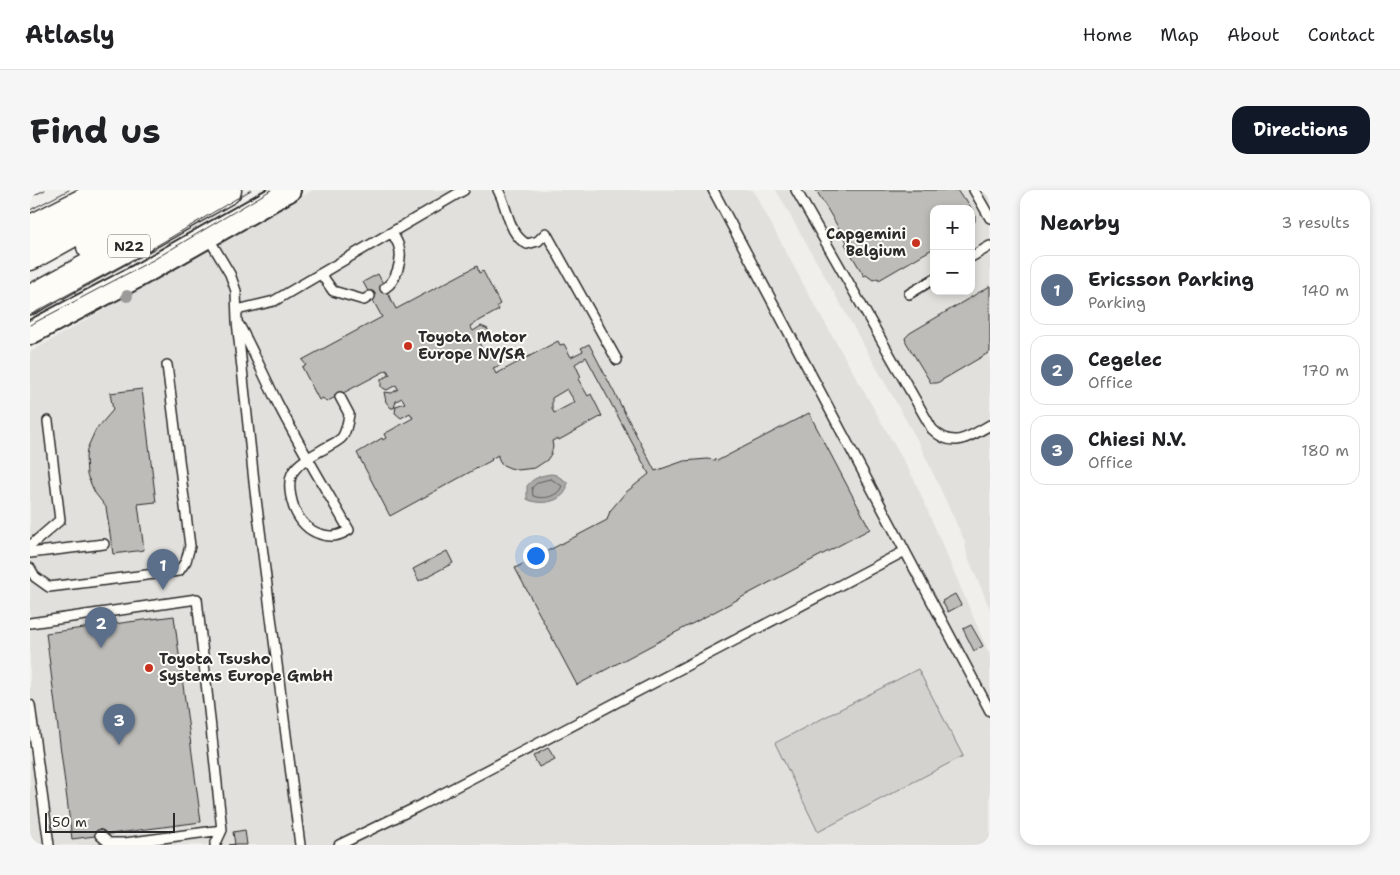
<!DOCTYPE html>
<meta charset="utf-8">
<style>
:root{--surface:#fff;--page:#f6f6f6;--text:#202124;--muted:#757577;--line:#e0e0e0;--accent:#111827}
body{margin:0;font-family:"Shantell Sans",sans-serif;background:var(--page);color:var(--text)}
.controls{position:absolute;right:15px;top:15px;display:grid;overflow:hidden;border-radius:10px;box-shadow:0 2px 8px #0003}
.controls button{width:45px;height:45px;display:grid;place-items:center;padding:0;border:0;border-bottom:1px solid var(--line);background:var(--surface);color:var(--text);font:25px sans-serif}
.scale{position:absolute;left:15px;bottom:12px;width:130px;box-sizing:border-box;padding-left:5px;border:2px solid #2b2b2b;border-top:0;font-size:14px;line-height:18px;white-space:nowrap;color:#2b2b2b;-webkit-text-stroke:4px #fdfcf7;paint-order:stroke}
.you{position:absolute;left:505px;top:365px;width:18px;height:18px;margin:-12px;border:4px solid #fff;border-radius:50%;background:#1a73e8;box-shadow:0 0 0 8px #1a73e833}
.badge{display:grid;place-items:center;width:32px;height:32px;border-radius:50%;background:var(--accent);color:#fff;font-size:16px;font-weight:700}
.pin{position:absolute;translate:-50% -41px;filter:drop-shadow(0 1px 2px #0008)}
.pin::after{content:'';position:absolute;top:26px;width:18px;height:15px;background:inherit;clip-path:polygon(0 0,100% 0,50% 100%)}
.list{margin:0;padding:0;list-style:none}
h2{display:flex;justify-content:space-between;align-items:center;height:65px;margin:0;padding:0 20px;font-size:21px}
h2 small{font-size:16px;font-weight:400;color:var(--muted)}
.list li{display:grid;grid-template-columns:32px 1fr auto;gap:15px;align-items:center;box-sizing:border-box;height:70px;margin:0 10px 10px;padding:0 10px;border:1px solid var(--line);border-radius:15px}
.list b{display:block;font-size:19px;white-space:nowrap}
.list p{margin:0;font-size:16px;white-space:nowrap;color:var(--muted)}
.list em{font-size:16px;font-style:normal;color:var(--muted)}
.map{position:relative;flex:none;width:960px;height:655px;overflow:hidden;border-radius:15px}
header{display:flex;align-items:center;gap:30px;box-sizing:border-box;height:70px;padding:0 25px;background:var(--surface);border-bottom:1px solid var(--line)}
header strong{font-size:24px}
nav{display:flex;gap:28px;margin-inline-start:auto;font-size:18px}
.intro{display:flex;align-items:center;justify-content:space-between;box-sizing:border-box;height:120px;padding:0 30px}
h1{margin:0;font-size:35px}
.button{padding:12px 22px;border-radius:15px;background:var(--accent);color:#fff;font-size:18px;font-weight:700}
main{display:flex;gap:30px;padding:0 30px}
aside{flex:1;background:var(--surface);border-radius:15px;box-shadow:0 2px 8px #0003}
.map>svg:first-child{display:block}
</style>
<header>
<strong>Atlasly</strong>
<nav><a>Home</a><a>Map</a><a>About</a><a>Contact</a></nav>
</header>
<div class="intro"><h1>Find us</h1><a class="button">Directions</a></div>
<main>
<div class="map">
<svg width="960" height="655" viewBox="0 0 960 655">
<rect width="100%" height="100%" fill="#f0efeb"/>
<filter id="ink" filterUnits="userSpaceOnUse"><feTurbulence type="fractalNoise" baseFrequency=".02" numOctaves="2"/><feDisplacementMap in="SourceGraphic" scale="10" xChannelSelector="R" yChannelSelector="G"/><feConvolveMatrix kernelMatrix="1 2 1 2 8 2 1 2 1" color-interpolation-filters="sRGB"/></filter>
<g filter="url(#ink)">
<!-- built -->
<path fill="#e1e0dc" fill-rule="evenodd" d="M 283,0 L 723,0 L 778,103 L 885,291 L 960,466 L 960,655 L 0,655 L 0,162 Z
M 746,0 L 960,0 L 960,419 L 937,365 L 935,352 L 889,253 ZM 904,19 L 941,19 L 941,101 L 904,101 Z"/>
<!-- green -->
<path fill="#d3d2cf" stroke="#7f7e7d" d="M 888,479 L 933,566 L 788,642 L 745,553 Z"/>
<!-- water -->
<path fill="#aaa9a7" stroke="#777775" d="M 522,284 L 526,285 L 537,292 C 540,311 510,317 497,309 L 497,296 C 503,288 511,285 522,284 Z"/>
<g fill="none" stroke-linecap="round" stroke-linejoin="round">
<!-- shore -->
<path stroke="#5e5d5d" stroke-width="1" d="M 521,289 L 532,296 C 528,307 513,310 503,306 L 502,298 C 506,292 514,290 521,289 Z"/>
</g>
<!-- building -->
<path fill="#bdbcb8" stroke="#2b2b2b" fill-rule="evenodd" d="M 786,0 L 927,0 L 933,9 L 935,8 L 945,24 L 945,31 L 941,36 L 941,19 L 904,19 L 904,58 L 849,90 L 848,88 L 843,90 L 836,85 L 834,86 L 815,54 L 817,52 Z
M 447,76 L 449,83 L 453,81 L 470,114 L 467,116 L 469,120 L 440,136 L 443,141 L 451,136 L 458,139 L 458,146 L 448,151 L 458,169 L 463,164 L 467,163 L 472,167 L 473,171 L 471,175 L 463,178 L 466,184 L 528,151 L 530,155 L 534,154 L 541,167 L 553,161 L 551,158 L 559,154 L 625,281 L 654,271 L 677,269 L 686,270 L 687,271 L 779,223 L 840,339 L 547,495 L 485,378 L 577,330 L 580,321 L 595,303 L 619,284 L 556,167 L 545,174 L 551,187 L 548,189 L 558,206 L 561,204 L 572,226 L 529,250 L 528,248 L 522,251 L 523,257 L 521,264 L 517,270 L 505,278 L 488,280 L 480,278 L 471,274 L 468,267 L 468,265 L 461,269 L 462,270 L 360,326 L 327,263 L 352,248 L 353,250 L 356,248 L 354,244 L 383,228 L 380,223 L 371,228 L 365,223 L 366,216 L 375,213 L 372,208 L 366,211 L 364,218 L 361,218 L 356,212 L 354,202 L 362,203 L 368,199 L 366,195 L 357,200 L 351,197 L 351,189 L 360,185 L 357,180 L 296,212 L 293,208 L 289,210 L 272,177 L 276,175 L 272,170 L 352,127 L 333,92 L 348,84 L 366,119 ZM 537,199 L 545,212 L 524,223 L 522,218 L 522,208 Z
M 960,96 L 960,162 L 907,193 L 901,193 L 876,152 L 875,148 L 880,143 Z
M 112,199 L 126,312 L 108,314 L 114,360 L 83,364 L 76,317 L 65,303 L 57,285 L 56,267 L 57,259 L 65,241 L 83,220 L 80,203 Z
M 417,361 L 423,373 L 389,391 L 383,379 Z
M 925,404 L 931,415 L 918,422 L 912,411 Z
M 144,426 L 171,632 L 42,649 L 16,443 Z
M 941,435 L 953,456 L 944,461 L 933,439 Z
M 518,558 L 525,569 L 509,577 L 503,566 Z
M 215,640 L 217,655 L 199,655 L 205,654 L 203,642 Z"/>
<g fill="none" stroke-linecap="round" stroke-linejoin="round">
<defs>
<path id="service" d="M 468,0 C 478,18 478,44 497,54 L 508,51 L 516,43 L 587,170
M 683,0 L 960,521
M 766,0 L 902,239 C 923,260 939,247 960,235
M 944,0 L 960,28
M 178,47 L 200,84 L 206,101 L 207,131 L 225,301 L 270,655
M 941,67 L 960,56
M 291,84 L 303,101 L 334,110 L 340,106
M 355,98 C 366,91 373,70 369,57 C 368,52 364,47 362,42
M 879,104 L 904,89
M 207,120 L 244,111 L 434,0
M 209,135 C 223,160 234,186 247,212 C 269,255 295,298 319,340 C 309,346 301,348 290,344 C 277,340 269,330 264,318 C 251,279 268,274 297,257 C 302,254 310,251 313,246 C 317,239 318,231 319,224 L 310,207
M 0,356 L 30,330 L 18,231
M 0,363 L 74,354
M 0,378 L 5,387 L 19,397 L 149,381 L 156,371 L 160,356 L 137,175
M 0,433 L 167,409 L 192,640 L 185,655
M 0,515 L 19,655
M 70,645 L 79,653 L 95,653 L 192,640
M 309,655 L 387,617 L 875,361"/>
<path id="tertiary" d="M 0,143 L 106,87 L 259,0"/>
<path id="trunk" d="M 0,40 L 79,0
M 61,56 L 157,0
M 0,66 L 119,0
M 0,110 L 124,42 L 197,0"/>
</defs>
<!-- service casing -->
<use href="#service" stroke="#2b2b2b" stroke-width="12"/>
<!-- tertiary casing -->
<use href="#tertiary" stroke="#2b2b2b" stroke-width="26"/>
<!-- trunk casing -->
<use href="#trunk" stroke="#2b2b2b" stroke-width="31"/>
<!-- service -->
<use href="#service" stroke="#fdfcf7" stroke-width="9"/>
<!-- tertiary -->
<use href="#tertiary" stroke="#fdfcf7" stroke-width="22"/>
<!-- trunk -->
<use href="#trunk" stroke="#fdfcf7" stroke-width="28"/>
<!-- tram -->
<path stroke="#2b2b2b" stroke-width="1" d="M 0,7 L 15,0
M 0,20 L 39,0
M 0,125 L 111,65 L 221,0
M 0,135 L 123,70 L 241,0"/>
</g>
<!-- trees -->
<circle fill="#9b9a98" cx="97" cy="106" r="6"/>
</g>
<!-- markers -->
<g fill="#c8321e" stroke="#fdfcf7" stroke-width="2">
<circle cx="886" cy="53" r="5"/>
<circle cx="378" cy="156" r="5"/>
<circle cx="119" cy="478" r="5"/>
</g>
<g text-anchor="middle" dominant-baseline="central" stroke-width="4" stroke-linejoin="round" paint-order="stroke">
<!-- shield labels -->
<rect fill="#fdfcf7" stroke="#6a6a68" stroke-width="1" x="78" y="44.5" width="42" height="23" rx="4"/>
<g font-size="14" font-weight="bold" fill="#2b2b2b">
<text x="99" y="56">N22</text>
</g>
<!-- poi labels -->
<g font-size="15" font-weight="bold" fill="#2b2b2b" stroke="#fdfcf7" text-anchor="start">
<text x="876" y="44" text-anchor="end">Capgemini<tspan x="876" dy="17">Belgium</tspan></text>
<text x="388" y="147">Toyota Motor<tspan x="388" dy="17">Europe NV/SA</tspan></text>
<text x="129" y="469">Toyota Tsusho<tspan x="129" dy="17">Systems Europe GmbH</tspan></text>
</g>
</g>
</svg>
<div class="controls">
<button>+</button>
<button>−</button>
</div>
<div class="scale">50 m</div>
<div class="you"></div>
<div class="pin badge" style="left:133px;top:400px;background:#5c6f8a">1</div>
<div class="pin badge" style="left:71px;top:458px;background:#5c6f8a">2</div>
<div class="pin badge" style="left:89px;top:555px;background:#5c6f8a">3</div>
</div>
<aside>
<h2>Nearby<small>3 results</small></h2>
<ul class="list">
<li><span class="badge" style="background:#5c6f8a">1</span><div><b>Ericsson Parking</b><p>Parking</p></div><em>140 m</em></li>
<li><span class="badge" style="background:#5c6f8a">2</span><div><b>Cegelec</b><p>Office</p></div><em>170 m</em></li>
<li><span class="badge" style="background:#5c6f8a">3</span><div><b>Chiesi N.V.</b><p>Office</p></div><em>180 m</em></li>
</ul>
</aside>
</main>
